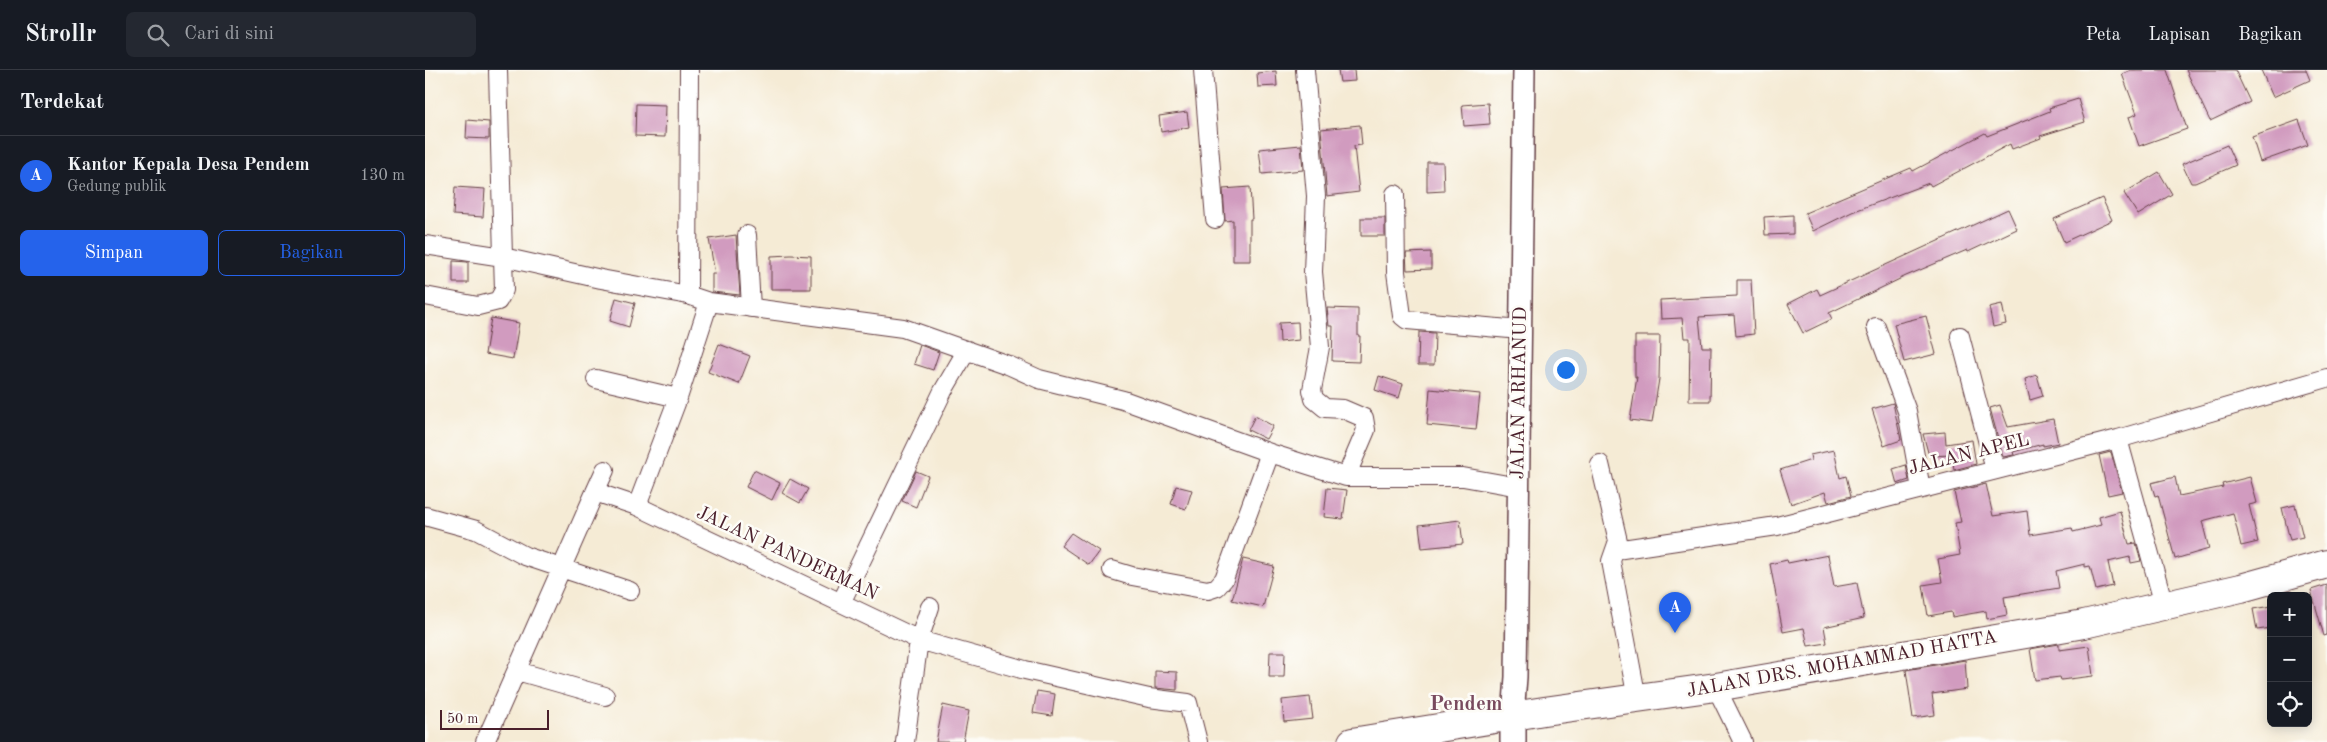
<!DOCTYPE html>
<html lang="id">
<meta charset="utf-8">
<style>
:root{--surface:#171b24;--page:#242831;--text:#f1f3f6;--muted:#9ea1a6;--line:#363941;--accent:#2563eb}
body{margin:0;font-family:"Old Standard TT",serif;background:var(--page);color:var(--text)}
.controls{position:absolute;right:15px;bottom:15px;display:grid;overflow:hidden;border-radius:8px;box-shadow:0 2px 12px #0003}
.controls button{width:45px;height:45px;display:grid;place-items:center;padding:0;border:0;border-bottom:1px solid var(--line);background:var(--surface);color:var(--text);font:25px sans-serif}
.scale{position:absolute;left:15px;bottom:12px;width:109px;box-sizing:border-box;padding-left:5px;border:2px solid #4a1f2b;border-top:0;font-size:14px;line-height:18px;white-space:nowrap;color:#4a1f2b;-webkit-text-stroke:4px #fdfcf7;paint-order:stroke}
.you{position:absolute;left:1140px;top:299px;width:18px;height:18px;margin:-12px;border:4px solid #fff;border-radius:50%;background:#1a73e8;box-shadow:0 0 0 8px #1a73e833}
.badge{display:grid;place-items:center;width:32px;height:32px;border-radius:50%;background:var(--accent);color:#fff;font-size:16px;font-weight:700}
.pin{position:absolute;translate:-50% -41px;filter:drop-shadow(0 1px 2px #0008)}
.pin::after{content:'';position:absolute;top:26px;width:18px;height:15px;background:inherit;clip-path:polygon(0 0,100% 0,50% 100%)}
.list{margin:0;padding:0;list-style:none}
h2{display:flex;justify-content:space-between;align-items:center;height:65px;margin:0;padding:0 20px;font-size:21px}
h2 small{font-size:16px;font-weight:400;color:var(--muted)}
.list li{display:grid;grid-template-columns:32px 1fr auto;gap:15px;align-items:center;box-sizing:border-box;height:80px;padding:0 20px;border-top:1px solid var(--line)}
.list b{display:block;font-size:19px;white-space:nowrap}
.list p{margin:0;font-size:16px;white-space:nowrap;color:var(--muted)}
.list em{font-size:16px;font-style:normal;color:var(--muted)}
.actions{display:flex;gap:10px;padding:15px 20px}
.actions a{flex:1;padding:11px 0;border:1px solid var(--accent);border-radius:8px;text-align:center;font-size:18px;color:var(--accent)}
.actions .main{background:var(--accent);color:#fff}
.icon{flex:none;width:28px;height:28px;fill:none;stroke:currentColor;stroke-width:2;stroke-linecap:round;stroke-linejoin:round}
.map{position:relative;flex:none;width:1902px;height:672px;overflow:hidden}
header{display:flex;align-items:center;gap:30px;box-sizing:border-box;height:70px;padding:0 25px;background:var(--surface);border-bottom:1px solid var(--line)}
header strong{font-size:24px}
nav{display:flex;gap:28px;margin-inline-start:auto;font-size:18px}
.search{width:350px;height:45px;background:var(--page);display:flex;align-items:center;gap:12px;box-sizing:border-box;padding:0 18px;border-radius:8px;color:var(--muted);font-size:19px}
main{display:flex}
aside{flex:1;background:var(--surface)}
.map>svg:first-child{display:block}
</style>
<header>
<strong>Strollr</strong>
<div class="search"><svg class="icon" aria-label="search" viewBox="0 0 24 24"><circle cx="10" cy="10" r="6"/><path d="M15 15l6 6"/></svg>Cari di sini</div>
<nav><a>Peta</a><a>Lapisan</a><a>Bagikan</a></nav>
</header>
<main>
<aside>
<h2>Terdekat<small></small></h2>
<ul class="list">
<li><span class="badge">A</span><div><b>Kantor Kepala Desa Pendem</b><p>Gedung publik</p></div><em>130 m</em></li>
</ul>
<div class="actions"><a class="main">Simpan</a><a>Bagikan</a></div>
</aside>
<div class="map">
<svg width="1902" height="672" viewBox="0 0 1902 672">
<rect width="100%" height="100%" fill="#fdfcf7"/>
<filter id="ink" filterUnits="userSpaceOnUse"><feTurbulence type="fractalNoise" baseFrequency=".02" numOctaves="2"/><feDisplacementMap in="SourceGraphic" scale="10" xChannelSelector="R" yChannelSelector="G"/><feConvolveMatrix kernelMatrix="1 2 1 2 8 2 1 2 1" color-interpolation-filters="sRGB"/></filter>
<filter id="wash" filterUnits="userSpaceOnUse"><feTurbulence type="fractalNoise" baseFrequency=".0096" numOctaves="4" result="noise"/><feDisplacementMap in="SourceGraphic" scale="20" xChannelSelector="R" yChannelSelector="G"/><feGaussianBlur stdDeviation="1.12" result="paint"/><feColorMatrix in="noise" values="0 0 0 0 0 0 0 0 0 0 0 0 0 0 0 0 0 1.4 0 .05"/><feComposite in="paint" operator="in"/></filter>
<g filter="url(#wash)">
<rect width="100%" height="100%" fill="#f5ebd5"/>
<g id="blocks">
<!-- building -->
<path fill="#d19bbf" d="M 913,0 L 929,0 L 930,11 L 915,12 Z
M 1706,0 L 1742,0 L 1762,59 L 1714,76 L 1704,47 L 1712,44 L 1697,4 Z
M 1761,0 L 1810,0 L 1825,32 L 1785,51 Z
M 1836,0 L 1881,0 L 1885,10 L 1848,27 Z
M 851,1 L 852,16 L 833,17 L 832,3 Z
M 1653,29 L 1660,52 L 1615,66 L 1616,68 L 1587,79 L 1585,74 L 1506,116 L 1504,113 L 1427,142 L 1388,161 L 1380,143 L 1486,98 L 1488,101 L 1560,63 L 1562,66 L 1625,41 L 1624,38 Z
M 1063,33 L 1065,54 L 1039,56 L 1037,35 Z
M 211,34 L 241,35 L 240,67 L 210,66 Z
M 762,42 L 764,57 L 736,62 L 734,46 Z
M 42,50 L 64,52 L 64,69 L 41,68 Z
M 1874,50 L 1883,75 L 1835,92 L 1827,67 Z
M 935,55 L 937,75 L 929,76 L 934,122 L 902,126 L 896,59 Z
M 876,75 L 878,100 L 837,104 L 834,79 Z
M 1802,75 L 1811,95 L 1770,113 L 1766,113 L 1757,94 Z
M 1002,92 L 1018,92 L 1019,121 L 1002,122 Z
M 1734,102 L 1747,124 L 1713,145 L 1699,123 Z
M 30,117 L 60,119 L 58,147 L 28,145 Z
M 825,117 L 827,149 L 825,149 L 825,191 L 808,191 L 808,150 L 800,151 L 798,119 Z
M 1677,128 L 1687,150 L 1639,172 L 1629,149 Z
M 1583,139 L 1592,159 L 1543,182 L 1542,180 L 1481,206 L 1404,243 L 1407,249 L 1378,263 L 1363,234 L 1392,219 L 1395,225 Z
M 1368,145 L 1368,164 L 1340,165 L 1339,147 Z
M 936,148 L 960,148 L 960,166 L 936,166 Z
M 311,165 L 315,225 L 287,222 L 287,204 L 290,204 L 284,169 Z
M 1006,182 L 1006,199 L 982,200 L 981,183 Z
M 366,185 L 386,186 L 386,219 L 346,219 L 346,186 Z
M 28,191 L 43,192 L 43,213 L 28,213 Z
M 1312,210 L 1326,210 L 1329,264 L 1311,266 L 1309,245 L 1274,247 L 1277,277 L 1286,277 L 1285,331 L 1264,331 L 1265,268 L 1259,268 L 1257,248 L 1236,249 L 1235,230 L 1312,226 Z
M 191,228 L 210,233 L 204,257 L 185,251 Z
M 1577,234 L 1581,254 L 1568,257 L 1564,237 Z
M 902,238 L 933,239 L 933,266 L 935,266 L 934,292 L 907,291 L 908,256 L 904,256 Z
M 1501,246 L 1511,284 L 1479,292 L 1469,254 Z
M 66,248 L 94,253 L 88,289 L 60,284 Z
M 873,252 L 874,270 L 855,272 L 854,253 Z
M 994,262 L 1010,263 L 1009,295 L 993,295 Z
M 1210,266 L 1235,266 L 1234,309 L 1227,353 L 1205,350 L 1212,307 L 1210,307 Z
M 294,274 L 325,286 L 314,314 L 283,302 Z
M 495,275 L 514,282 L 508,300 L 489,294 Z
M 1612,305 L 1618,326 L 1605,330 L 1600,309 Z
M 954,306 L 978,314 L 974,328 L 950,320 Z
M 1005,319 L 1055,324 L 1051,360 L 1002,355 Z
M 1468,333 L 1476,370 L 1459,376 L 1447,339 Z
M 1575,335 L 1583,357 L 1628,349 L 1633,373 L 1618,376 L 1618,374 L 1588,382 L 1589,385 L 1578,387 L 1565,338 Z
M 830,346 L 848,356 L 841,369 L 823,360 Z
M 1520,362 L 1521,374 L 1547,370 L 1551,394 L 1529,400 L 1527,385 L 1504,386 L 1498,364 Z
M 1409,380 L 1415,408 L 1421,406 L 1426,426 L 1403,432 L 1400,422 L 1366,434 L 1355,400 L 1386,390 L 1385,385 Z
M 1686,382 L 1697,422 L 1683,425 L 1674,385 Z
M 1481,395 L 1484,410 L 1472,414 L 1468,399 Z
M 329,400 L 355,413 L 347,430 L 321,417 Z
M 491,401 L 503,406 L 491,437 L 477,431 Z
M 1750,407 L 1754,426 L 1798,417 L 1797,414 L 1825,407 L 1832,433 L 1824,435 L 1833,472 L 1816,476 L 1808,443 L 1777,451 L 1784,479 L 1750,489 L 1733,425 L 1730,426 L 1726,413 Z
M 365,409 L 383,419 L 375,433 L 357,423 Z
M 1561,414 L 1568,446 L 1602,441 L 1605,465 L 1647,458 L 1648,462 L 1676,455 L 1674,447 L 1695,441 L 1704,474 L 1711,473 L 1716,491 L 1706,493 L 1705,487 L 1683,492 L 1688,516 L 1671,520 L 1665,496 L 1660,497 L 1660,494 L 1631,501 L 1634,518 L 1579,527 L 1582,545 L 1562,549 L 1561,541 L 1527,547 L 1526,542 L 1503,546 L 1498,515 L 1517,512 L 1513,489 L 1535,485 L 1530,453 L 1536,452 L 1529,422 Z
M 751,416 L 767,420 L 761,439 L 746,434 Z
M 902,418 L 922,420 L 918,449 L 899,447 Z
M 1870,435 L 1878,467 L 1865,470 L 1857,438 Z
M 1035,450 L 1038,474 L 997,478 L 994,455 Z
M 646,463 L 674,481 L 664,495 L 636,476 Z
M 1403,485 L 1409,517 L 1432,513 L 1439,548 L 1399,557 L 1402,573 L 1383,576 L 1379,558 L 1358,562 L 1345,494 L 1362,490 L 1363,493 Z
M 818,489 L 849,496 L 838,537 L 807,530 Z
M 1902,515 L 1902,565 L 1899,566 L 1886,520 Z
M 1846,536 L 1846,558 L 1832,560 L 1828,539 Z
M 1634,574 L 1634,580 L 1664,576 L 1668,606 L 1636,610 L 1635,607 L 1610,610 L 1605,579 Z
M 845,582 L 860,582 L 859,607 L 844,607 Z
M 1540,590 L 1542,619 L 1507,624 L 1510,645 L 1488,648 L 1481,600 Z
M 730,601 L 752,602 L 752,620 L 730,618 Z
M 612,621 L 630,624 L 627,646 L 608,643 Z
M 885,627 L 888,649 L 859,652 L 857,630 Z
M 518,635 L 544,641 L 538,672 L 511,672 Z"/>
</g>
</g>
<g filter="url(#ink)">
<use href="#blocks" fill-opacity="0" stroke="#643e44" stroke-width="1"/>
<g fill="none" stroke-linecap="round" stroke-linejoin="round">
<defs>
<path id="minor" d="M 73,0 L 78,187 L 176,209 L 263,225 L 284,232 L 478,258 L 583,295 L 614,309 L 698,330 L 845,383 L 921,407 L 1038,407 L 1094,417
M 778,0 L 790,149
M 880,0 L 891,126 L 888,202 L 895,277 L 887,320 L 889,329 L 900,338 L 918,339 L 939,348 L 941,360 L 921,407
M 970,124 L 971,202 L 977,246 L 982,250 L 1096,260
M 322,165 L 326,238
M 0,175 L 78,187 L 79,220 L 73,231 L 53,236 L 0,226
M 263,225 L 264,0
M 1451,257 L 1482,341 L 1496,419
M 1535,266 L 1570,400
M 171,309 L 253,328
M 1693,369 L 1739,535
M 1175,394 L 1193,471 L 1186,491 L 1212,629
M 170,422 L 180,400
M 212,436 L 253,328 L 284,232
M 0,446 L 51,460 L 100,486 L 205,521
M 1191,480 L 1352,456 L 1693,369 L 1902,308
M 687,500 L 707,506 L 783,520 L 792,517 L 799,509 L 845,383
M 416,533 L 518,321 L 542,280
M 92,601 L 180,626
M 1291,617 L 1318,672
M 60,672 L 170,422 L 212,436 L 494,570 L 600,600 L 724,628 L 763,633 L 773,672
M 480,672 L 494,570 L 505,537"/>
<path id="tertiary" d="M 1088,646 L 1091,607 L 1099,0"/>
<path id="secondary" d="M 1088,672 L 1088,646"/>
<path id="primary" d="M 927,672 L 1119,641 L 1291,617 L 1659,554 L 1816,518 L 1902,494"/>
</defs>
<!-- minor casing -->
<use href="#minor" stroke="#643e44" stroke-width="20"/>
<!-- tertiary casing -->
<use href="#tertiary" stroke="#643e44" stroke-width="24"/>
<!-- secondary casing -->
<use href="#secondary" stroke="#643e44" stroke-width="28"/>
<!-- primary casing -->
<use href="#primary" stroke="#643e44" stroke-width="30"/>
<!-- minor -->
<use href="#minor" stroke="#fff" stroke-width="18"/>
<!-- tertiary -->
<use href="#tertiary" stroke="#fff" stroke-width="21"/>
<!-- secondary -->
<use href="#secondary" stroke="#fff" stroke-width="25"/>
<!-- primary -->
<use href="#primary" stroke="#fff" stroke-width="28"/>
</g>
</g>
<g text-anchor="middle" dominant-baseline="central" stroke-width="5" stroke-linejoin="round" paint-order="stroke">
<!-- street labels -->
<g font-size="19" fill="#4a1f2b" stroke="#fdfcf7">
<text transform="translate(1095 323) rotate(-89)">JALAN ARHANUD</text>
<text transform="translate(1544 385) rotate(-14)">JALAN APEL</text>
<text transform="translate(362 484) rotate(25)">JALAN PANDERMAN</text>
<text transform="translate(1417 595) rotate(-10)">JALAN DRS. MOHAMMAD HATTA</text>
</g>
<!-- quarter labels -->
<g font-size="21" font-weight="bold" fill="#794a5f" stroke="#fdfcf7">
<text x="1041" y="634">Pendem</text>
</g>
</g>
</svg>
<div class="controls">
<button>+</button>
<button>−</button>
<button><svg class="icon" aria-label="locate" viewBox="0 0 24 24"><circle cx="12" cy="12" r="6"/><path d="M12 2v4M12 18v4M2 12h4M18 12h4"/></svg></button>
</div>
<div class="scale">50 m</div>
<div class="you"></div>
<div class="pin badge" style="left:1250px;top:563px">A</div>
</div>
</main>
